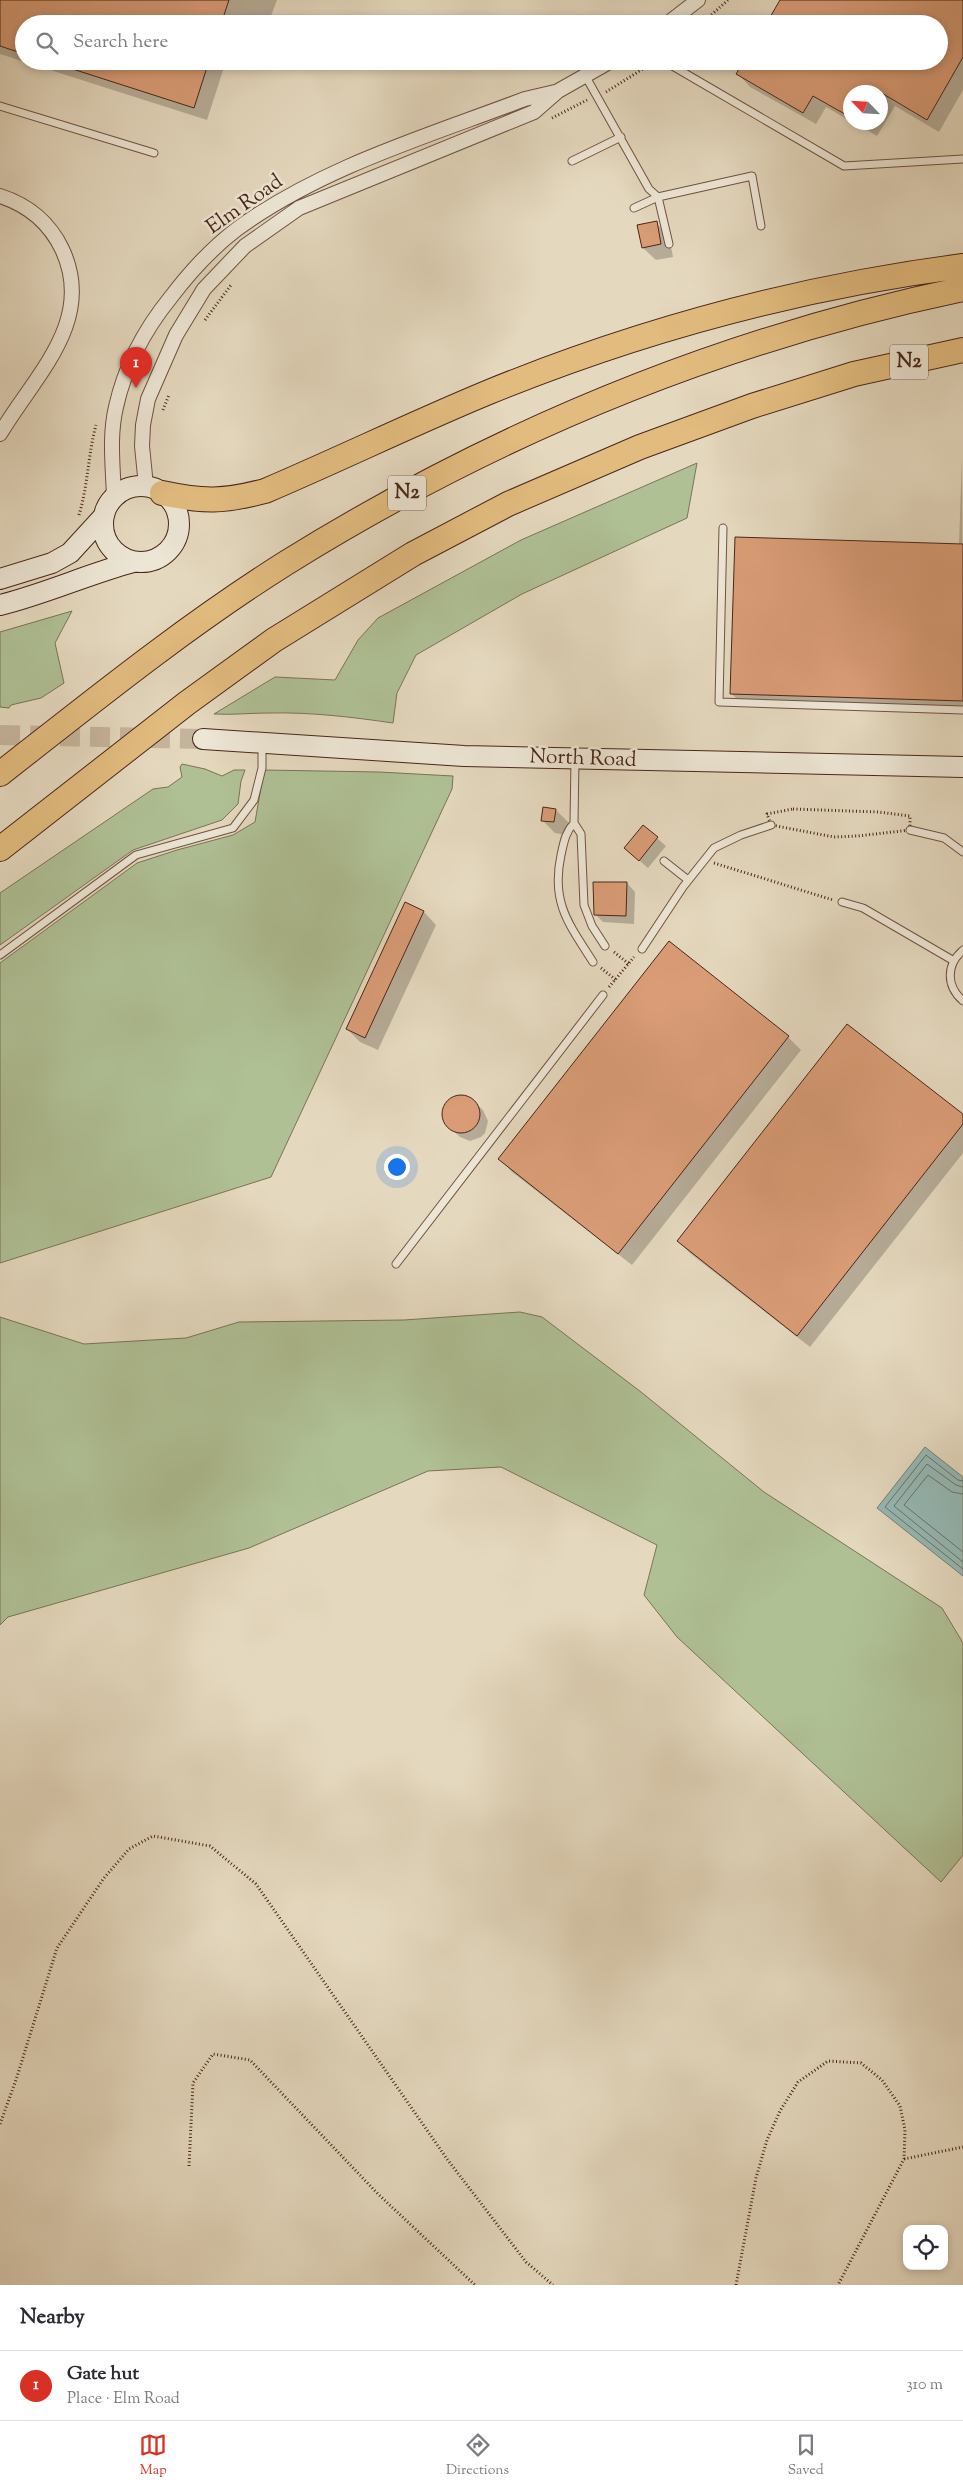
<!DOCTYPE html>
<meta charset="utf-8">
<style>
:root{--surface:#fff;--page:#f7f7f7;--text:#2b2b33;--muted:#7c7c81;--line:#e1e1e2;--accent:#d93025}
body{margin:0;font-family:"Sorts Mill Goudy",serif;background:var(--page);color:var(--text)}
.controls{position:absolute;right:15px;bottom:15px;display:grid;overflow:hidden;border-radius:10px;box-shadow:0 2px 8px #0003}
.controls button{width:45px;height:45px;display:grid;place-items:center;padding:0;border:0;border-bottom:1px solid var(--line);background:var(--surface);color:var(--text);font:25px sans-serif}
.compass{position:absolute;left:843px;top:85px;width:45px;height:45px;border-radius:50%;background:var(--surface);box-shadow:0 2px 8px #0003;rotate:295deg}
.you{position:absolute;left:396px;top:1166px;width:18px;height:18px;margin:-12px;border:4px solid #fff;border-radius:50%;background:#1a73e8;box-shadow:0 0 0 8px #1a73e833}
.badge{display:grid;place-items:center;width:32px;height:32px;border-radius:50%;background:var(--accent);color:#fff;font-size:16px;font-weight:700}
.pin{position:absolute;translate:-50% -41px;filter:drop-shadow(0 1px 2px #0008)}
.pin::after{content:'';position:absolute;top:26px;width:18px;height:15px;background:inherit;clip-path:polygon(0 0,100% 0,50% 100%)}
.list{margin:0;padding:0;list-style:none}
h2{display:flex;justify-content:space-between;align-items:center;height:65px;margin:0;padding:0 20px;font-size:21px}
h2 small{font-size:16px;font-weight:400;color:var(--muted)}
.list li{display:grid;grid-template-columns:32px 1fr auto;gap:15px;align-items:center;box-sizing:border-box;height:70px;padding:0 20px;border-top:1px solid var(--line)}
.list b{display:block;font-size:19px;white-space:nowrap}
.list p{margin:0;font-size:16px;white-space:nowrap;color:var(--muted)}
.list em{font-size:16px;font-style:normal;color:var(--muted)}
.icon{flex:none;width:28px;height:28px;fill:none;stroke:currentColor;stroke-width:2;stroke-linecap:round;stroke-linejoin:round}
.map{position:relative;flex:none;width:963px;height:2285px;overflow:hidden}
.search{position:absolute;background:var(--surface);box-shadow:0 2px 8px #0003;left:15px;right:15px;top:15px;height:55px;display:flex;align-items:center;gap:12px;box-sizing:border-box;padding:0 18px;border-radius:28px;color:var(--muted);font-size:19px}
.sheet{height:135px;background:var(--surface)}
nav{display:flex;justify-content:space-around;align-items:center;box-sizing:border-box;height:70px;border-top:1px solid var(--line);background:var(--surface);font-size:14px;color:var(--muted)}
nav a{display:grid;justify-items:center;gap:2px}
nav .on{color:var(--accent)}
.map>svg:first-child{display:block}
</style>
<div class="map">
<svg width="963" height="2285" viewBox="0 0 963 2285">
<rect width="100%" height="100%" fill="#e4d8be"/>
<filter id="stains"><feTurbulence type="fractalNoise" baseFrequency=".004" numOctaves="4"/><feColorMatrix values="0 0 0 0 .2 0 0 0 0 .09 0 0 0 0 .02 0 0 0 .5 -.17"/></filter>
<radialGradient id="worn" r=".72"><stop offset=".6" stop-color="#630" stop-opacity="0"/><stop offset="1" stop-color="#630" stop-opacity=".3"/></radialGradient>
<!-- green -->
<path fill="#afc095" stroke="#7c7356" d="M 697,463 L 687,518 L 522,594 L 416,655 L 397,693 L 393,723 C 352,717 310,712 269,713 C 250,713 233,715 214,714 L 275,677 L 335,680 L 358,640 L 378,618 L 521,540 Z
M 72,611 L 55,643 L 64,683 L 41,698 L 11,705 L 9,708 L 0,707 L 0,632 Z
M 182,764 L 205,769 L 222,776 L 234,770 L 245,770 L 241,781 L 238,804 L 222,820 L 133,850 L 0,945 L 0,893 L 153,789 L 168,787 L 182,777 L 180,767 Z
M 264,770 L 379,772 L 453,776 L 452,789 L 271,1177 L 0,1263 L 0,963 L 137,863 L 177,850 L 233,835 L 255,822 Z
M 520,1312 L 542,1317 L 641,1392 L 764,1492 L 942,1608 L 963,1643 L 963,1855 L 941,1882 L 677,1637 L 644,1595 L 657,1545 L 501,1467 L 428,1471 L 249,1548 L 8,1617 L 0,1625 L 0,1317 L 84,1344 L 186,1338 L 239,1322 L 404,1320 Z"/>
<!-- water -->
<path fill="#95b9b5" stroke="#777e76" d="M 925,1447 L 963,1477 L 963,1576 L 877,1508 Z"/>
<!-- shadow -->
<path fill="#0003" d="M 0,0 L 277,0 L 268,24 L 241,15 L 238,24 L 24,24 L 24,61 L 226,61 L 207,120 L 0,54 Z
M 781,0 L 963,0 L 963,90 L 939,132 L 895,106 L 877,136 L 853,122 L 880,122 L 880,92 L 850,92 L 850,121 L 826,107 L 816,124 L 750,87 L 738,74 L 939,61 L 939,24 Z
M 656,223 L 669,236 L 673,257 L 656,260 L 643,248 Z
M 962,456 L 963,713 L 745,707 L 732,694 L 959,545 Z
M 544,809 L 556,810 L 569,823 L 567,835 L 555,833 L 542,820 Z
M 643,826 L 666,846 L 648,868 L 634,856 Z
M 627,883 L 635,892 L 634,924 L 603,922 L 594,913 Z
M 406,904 L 424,912 L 436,925 L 378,1050 L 360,1042 L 347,1029 Z
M 788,1037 L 801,1050 L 632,1265 L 512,1172 L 500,1159 Z
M 458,1096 L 470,1098 L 483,1110 L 488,1121 L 485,1133 L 481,1137 L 470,1141 L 460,1137 L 446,1124 L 443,1113 L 447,1102 Z
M 963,1116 L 963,1153 L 810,1347 L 691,1254 L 678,1241 Z"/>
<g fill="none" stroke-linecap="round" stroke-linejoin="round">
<!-- shore -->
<path stroke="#6f7066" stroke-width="1" d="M 963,1481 L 958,1480 L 926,1455 L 885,1507 L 963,1569
M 963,1487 L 956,1485 L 927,1464 L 894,1506 L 963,1562
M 963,1494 L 952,1492 L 928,1475 L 904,1505 L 963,1552"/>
</g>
<!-- building -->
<path fill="#d99c76" stroke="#492618" d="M 0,0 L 229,0 L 221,24 L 24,24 L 24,54 L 0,46 Z
M 780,0 L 963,0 L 963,57 L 927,120 L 880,92 L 850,92 L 850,117 L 813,96 L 803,113 L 736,74 L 744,61 L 939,61 L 939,24 L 766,24 Z
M 57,61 L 209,61 L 194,108 L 57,64 Z
M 657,221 L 661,244 L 642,248 L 637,225 Z
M 735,537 L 963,544 L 963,701 L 730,694 Z
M 543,807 L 556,809 L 554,822 L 541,821 Z
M 643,825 L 658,837 L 639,861 L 624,848 Z
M 593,882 L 627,882 L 626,916 L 594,915 Z
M 405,902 L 424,911 L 365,1038 L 346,1029 Z
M 669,941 L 789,1036 L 618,1254 L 498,1159 Z
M 847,1024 L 963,1114 L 963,1124 L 797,1336 L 677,1241 Z
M442 1114a19 19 0 1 1 38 0a19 19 0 1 1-38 0Z"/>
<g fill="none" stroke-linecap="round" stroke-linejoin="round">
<!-- secondary-tunnel -->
<path stroke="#c5b49d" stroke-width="20" stroke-dasharray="20 10" stroke-linecap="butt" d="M 0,735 L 203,739"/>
<defs>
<path id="service" d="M 664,61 L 844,166 L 963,159
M 586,77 L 649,189 L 658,197 L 669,244
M 0,106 L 154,153
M 572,161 L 621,137
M 634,208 L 658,197 L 752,176 L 761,226
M 723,528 L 719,702 L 963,710
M 575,759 L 574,823 L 581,834 L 584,905 L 592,926 L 605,946
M 574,823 C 565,833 564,842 561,855 C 551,902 568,923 593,962
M 910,830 L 944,838 L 963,852
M 664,861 L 688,880
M 842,902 L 863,908 L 954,961
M 642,949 L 683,887 L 714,848 L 741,835 L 771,825
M 963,950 C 946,965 946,986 963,1001
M 0,955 L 136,855 L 233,828 L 254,800 L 262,768 L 262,744
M 396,1264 L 603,995"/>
<path id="minor" d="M 667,24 L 698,0
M 0,196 C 28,205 49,222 62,249 C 96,321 35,375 0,434
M 146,486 L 142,446 L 143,425 L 148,399 L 176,335 L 204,289 L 245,246 L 299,208 L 534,112 L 558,91 L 611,61
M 114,497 C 113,467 109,436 116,407 C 125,366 145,329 171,297 C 190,272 212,248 237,229 C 322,167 428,136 525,99 L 555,92"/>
<path id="secondary" d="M103 524a38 38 0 1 1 76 0a38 38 0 1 1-76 0Z
M 0,579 L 52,563 L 70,553 L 103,517
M 0,605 C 45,594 88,574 133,562
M 203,739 L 464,756 L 963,767"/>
<path id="trunk" d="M 162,493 C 204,502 223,502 265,491 C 340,459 414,423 489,392 C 641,330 801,287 963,266
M 0,774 C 93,701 186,626 286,563 C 495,433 723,339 963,289
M 0,849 L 187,703 L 274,640 L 413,554 L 508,504 L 640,447 L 752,406 L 854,374 L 963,350"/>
</defs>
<!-- service casing -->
<use href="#service" stroke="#705242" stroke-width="9"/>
<!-- minor casing -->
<use href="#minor" stroke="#705242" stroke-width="16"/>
<!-- secondary casing -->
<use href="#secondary" stroke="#492618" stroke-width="22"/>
<!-- trunk casing -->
<use href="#trunk" stroke="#492618" stroke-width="26"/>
<!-- path -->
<path stroke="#492618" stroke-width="3" stroke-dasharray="1 2.5" stroke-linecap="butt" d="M 701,24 L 728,0
M 606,92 L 654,62
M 552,118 L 587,100
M 205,320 L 231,285
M 163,410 L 169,395
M 79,515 C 88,485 88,455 96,425
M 793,809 L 878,812 L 910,816 L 910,830 L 858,836 L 834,837 L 771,825 L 767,814 Z
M 714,863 L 833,900
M 614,952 L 629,964
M 601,968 L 616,980
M 609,987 L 634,957
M 0,2124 L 16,2080 L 57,1948 L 104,1878 L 129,1849 L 153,1836 L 210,1846 L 256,1884 L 447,2159 L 526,2262 L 553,2285
M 904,2159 L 963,2147
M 189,2166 L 193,2083 L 213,2054 L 250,2060 L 378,2194 L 475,2285
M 736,2285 L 756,2178 L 767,2140 L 780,2111 L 798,2082 L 828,2061 L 861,2063 L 882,2080 L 900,2106 L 905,2130 L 904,2159 L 838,2285"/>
<!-- service -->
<use href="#service" stroke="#ede6d5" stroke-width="7"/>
<!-- minor -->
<use href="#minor" stroke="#ede6d5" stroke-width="14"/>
<!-- secondary -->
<use href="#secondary" stroke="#ede6d5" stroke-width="20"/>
<!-- trunk -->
<use href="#trunk" stroke="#e2bc7f" stroke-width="24"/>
</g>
<g text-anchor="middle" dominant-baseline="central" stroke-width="5" stroke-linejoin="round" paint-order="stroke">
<!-- shield labels -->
<g fill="#ede6d5" stroke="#7a6051" stroke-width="1">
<rect x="890" y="344.5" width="38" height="35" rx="4"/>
<rect x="388" y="475.5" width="38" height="35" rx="4"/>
</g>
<g font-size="20" font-weight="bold" fill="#492618">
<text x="909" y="362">N2</text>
<text x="407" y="493">N2</text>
</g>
<!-- street labels -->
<g font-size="21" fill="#492618" stroke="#ede6d5">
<text transform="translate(245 205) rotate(-35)">Elm Road</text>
<text transform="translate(583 759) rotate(2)">North Road</text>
</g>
</g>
<rect width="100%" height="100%" filter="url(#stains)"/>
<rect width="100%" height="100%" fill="url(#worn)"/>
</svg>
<div class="controls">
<button><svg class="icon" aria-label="locate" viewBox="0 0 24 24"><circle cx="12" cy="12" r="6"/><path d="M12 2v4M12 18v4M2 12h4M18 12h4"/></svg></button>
</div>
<svg class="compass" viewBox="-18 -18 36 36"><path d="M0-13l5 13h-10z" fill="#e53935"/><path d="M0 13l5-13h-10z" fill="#7c7c81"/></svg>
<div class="you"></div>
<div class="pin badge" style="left:136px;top:388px">1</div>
<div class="search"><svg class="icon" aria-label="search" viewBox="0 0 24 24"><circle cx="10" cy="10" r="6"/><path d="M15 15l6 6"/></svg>Search here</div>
</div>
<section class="sheet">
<h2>Nearby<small></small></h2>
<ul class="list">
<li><span class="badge">1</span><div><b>Gate hut</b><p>Place · Elm Road</p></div><em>310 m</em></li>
</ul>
</section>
<nav>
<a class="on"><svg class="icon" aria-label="map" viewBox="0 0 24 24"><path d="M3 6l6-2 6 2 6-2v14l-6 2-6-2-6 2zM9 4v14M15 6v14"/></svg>Map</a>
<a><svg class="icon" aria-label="directions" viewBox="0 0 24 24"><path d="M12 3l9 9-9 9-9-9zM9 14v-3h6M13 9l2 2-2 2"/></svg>Directions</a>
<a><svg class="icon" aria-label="saved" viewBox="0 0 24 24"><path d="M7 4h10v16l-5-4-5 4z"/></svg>Saved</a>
</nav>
